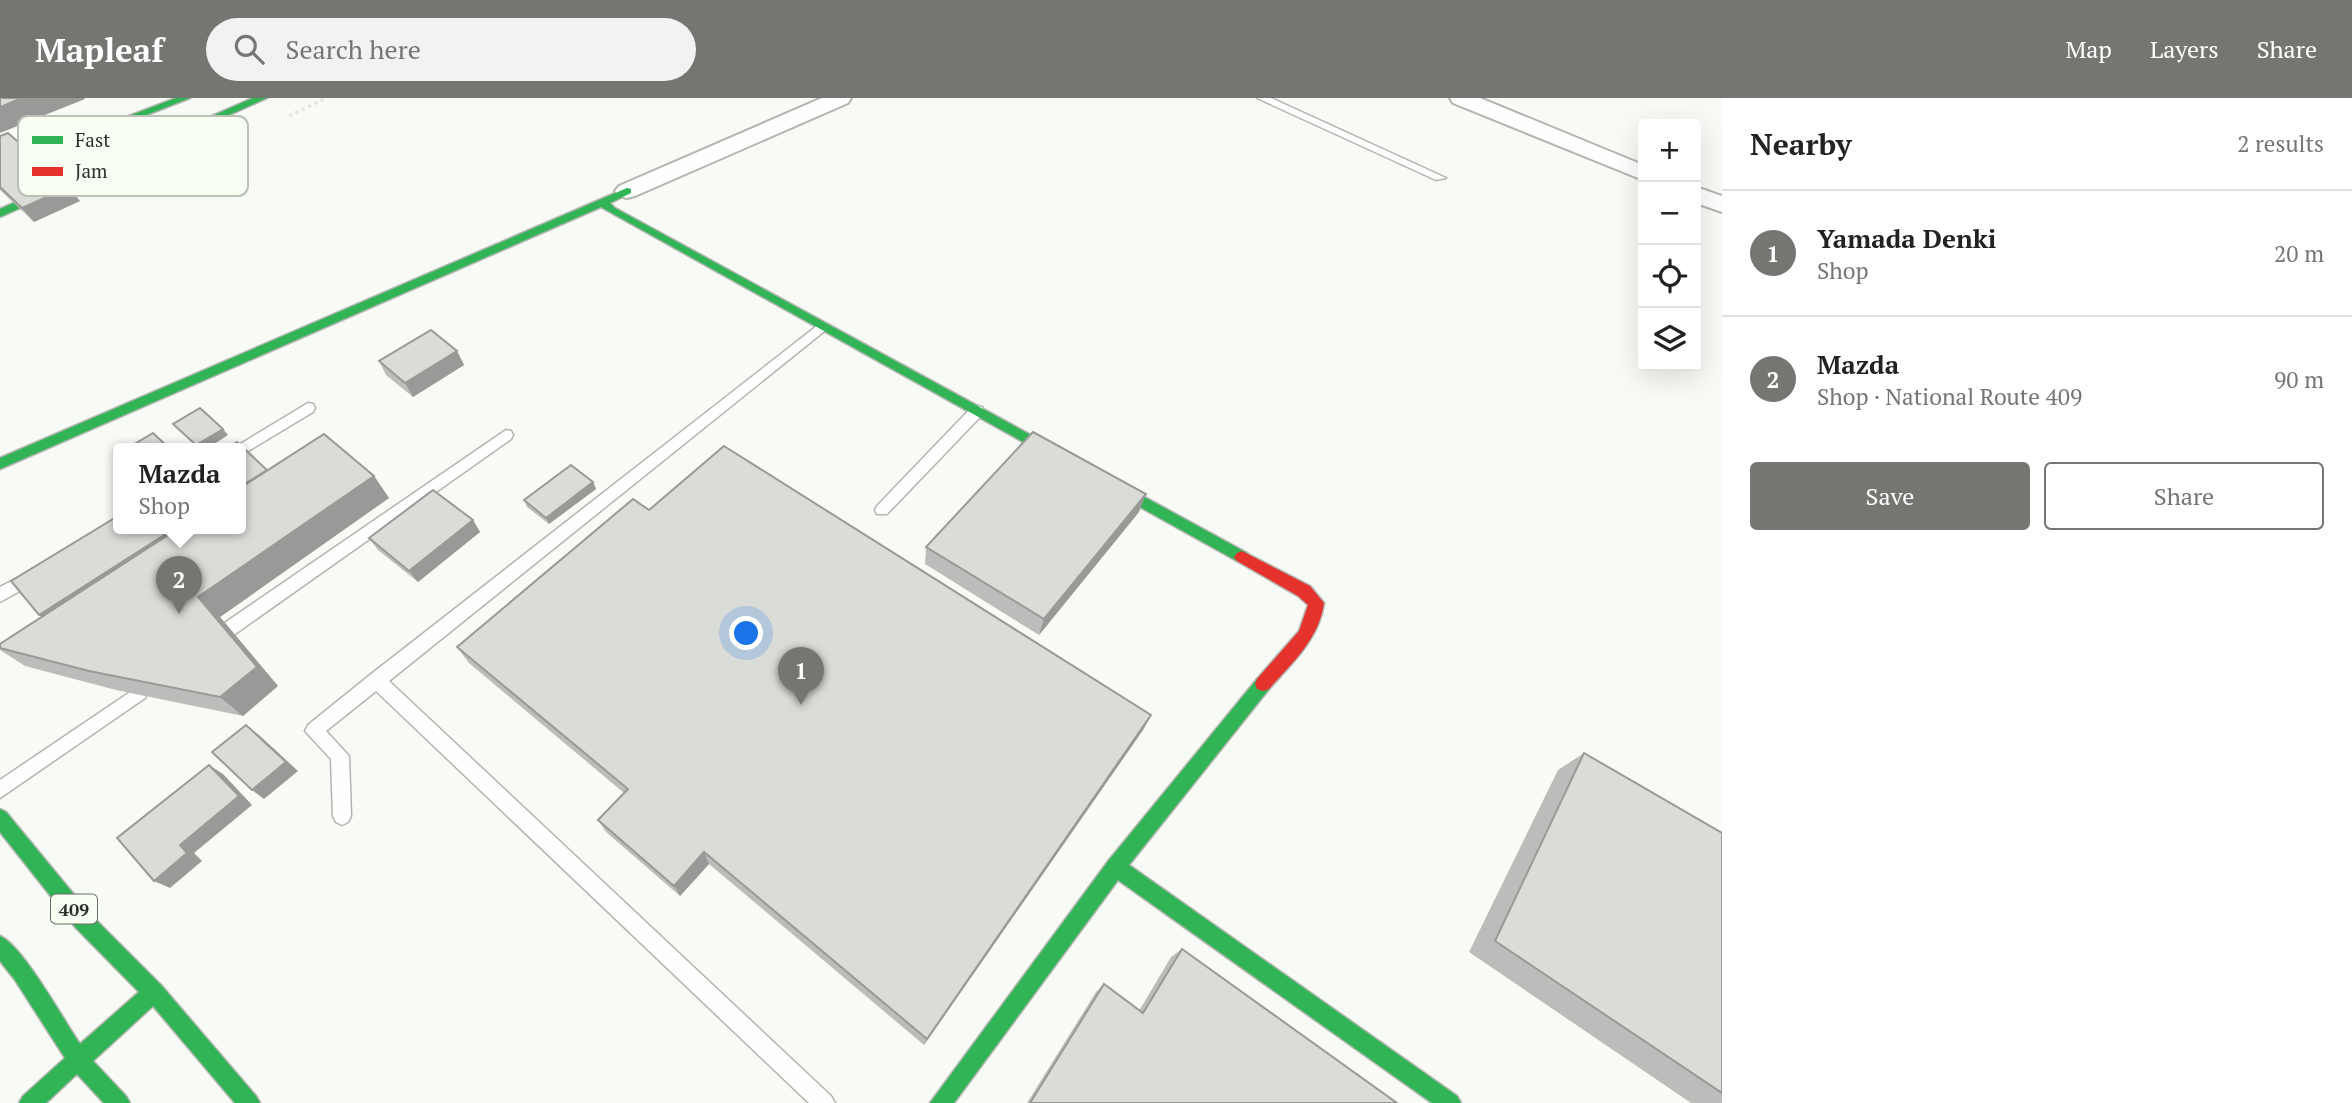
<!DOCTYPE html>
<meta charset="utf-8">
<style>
:root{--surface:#fff;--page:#f2f2f2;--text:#222;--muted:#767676;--line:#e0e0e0;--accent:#747672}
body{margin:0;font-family:"PT Serif",serif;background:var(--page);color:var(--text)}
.controls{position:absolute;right:21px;top:21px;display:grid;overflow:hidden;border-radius:7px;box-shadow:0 7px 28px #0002}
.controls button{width:63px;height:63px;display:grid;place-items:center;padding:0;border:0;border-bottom:2px solid var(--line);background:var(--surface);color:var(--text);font:35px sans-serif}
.you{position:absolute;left:747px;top:536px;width:24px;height:24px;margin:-18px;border:5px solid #fff;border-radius:50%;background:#1a73e8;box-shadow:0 0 0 10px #1a73e833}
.badge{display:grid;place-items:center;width:46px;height:46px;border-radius:50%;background:var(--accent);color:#fff;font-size:23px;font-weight:700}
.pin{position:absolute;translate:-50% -58px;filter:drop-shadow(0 2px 4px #0008)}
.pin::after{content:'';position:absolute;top:37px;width:24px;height:21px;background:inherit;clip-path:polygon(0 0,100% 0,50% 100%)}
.popup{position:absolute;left:113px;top:345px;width:133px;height:91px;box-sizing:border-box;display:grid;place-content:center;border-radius:7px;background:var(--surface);filter:drop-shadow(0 2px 5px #0005);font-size:23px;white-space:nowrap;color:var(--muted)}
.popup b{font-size:26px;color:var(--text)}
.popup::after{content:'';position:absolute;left:50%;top:100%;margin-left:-14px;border:14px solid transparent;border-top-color:var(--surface)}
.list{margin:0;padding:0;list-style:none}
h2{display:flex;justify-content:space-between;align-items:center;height:91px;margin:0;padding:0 28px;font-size:30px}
h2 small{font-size:23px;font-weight:400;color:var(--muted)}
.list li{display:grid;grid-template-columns:46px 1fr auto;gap:21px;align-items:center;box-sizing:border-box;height:126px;padding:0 28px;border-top:2px solid var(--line)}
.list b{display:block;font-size:26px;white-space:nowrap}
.list p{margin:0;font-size:23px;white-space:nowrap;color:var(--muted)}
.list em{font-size:23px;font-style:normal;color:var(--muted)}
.actions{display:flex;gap:14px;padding:21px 28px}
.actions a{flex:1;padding:16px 0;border:2px solid var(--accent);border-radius:7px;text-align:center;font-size:24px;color:var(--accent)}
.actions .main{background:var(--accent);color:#fff}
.icon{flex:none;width:38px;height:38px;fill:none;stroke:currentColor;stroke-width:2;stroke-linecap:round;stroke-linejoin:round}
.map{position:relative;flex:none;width:1722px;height:1005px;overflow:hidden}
header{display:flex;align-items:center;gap:42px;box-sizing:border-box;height:98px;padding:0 35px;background:var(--accent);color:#fff}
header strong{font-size:33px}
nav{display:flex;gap:38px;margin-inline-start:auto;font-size:24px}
.search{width:490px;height:63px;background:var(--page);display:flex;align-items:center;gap:18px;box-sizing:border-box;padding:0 24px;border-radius:38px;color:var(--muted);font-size:26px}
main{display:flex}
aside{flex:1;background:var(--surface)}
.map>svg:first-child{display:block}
</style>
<header>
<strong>Mapleaf</strong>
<div class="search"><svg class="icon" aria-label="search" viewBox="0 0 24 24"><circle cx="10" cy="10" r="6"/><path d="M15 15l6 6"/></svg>Search here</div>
<nav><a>Map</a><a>Layers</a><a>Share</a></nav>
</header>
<main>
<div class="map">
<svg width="1722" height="1005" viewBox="0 0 1722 1005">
<rect width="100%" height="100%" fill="#f8fbf5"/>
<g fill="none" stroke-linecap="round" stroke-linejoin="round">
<defs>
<path id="lane" d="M 1257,0 L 1271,0 L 1446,80 L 1436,82 Z
M 822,224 L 828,228 L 827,231 L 389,583 L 831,998 L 835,1005 L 809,1005 L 376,593 L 326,633 L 349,658 L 351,718 L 348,724 L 342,727 L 336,724 L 333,718 L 331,661 L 305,633 L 308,627 L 370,577 Z
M 308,305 L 313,306 L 315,310 L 313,314 L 245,355 L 240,356 L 240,350 L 234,350 Z
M 977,308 L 982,309 L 984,313 L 982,317 L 887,416 L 877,416 L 875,412 L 877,408 L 972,309 Z
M 506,332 L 511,333 L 513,337 L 511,341 L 235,536 L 229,538 L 223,536 L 221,531 L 223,526 Z
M 31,473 L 36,474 L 39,479 L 36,484 L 0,504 L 0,489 Z
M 139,588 L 145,590 L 147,595 L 145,600 L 0,700 L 0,682 Z"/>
<path id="street" d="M 822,0 L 851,0 L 848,5 L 635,98 L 627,100 L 619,98 L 615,93 L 619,88 Z
M 1450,0 L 1480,0 L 1643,67 L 1643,82 L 1453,5 Z
M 1696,89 L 1722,98 L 1722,114 L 1696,105 Z"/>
<path id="fast" d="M 176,0 L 190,0 L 0,74 L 0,67 Z
M 253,0 L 267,0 L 0,119 L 0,111 Z
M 627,90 L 631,91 L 631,95 L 610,105 L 615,110 L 1247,455 L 1250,459 L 1247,463 L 1237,463 L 601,109 L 0,371 L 0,360 Z
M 1263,579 L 1269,581 L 1271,586 L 1269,591 L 1129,767 L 1457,998 L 1461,1005 L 1432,1005 L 1118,782 L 954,1005 L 930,1005 L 1109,762 L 1257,581 Z
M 0,711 L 6,714 L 90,816 L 161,887 L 256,998 L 260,1005 L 235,1005 L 153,908 L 93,963 L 126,998 L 130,1005 L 104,1005 L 77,976 L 46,1005 L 19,1005 L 23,998 L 65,960 L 15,882 L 0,863 L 0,838 C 23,848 64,923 80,946 L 139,894 L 76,830 L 0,734 Z"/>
<path id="jam" d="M 1242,453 L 1310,488 L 1324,505 C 1319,541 1292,565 1269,591 L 1263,593 L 1257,591 L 1255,586 L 1257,581 L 1299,533 L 1308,507 L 1298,498 L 1237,463 L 1234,459 L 1237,455 Z"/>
</defs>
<!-- lane casing -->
<use href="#lane" stroke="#b3b5b0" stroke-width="3"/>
<!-- street casing -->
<use href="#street" stroke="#b3b5b0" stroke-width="4"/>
<!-- fast casing -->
<use href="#fast" stroke="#b3b5b0" stroke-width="3"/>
<!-- jam casing -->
<use href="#jam" stroke="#b3b5b0" stroke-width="3"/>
<!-- path -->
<path stroke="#e4e6e3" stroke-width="3.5" stroke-dasharray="3.5 3.5" stroke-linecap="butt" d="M 289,18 L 326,0"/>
<!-- lane -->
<use href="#lane" fill="#fefefe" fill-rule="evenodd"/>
<!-- street -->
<use href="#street" fill="#fefefe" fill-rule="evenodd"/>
<!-- fast -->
<use href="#fast" fill="#30b455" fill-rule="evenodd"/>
<!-- jam -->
<use href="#jam" fill="#e5322d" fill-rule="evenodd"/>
</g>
<!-- wall -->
<path fill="#bbbdba" d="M 0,38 L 80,103 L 34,124 L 0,92 Z
M 457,253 L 464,267 L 413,299 L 386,277 L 379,263 Z
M 267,373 L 374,378 L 389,400 L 220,519 L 278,588 L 243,618 L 116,592 L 25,568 L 0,552 L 0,546 Z
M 593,384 L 596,391 L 549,426 L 527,409 L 524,402 Z
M 649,412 L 1151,617 L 1143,632 L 924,947 L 709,766 L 680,798 L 606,734 L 598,722 L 624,695 L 469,565 L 457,549 Z
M 1139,414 L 1039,537 L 925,466 L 926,449 Z
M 473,422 L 480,434 L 418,484 L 378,452 L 369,440 Z
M 1584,655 L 1722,735 L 1722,1005 L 1691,1005 L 1469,854 L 1558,672 Z
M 1182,851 L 1397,1005 L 1027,1005 L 1096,894 L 1104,886 L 1139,913 L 1171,859 Z"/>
<!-- shaded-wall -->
<path fill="#999a97" d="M 22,0 L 84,0 L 85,1 L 0,35 L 0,9 Z
M 69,89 L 80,103 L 34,124 L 22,110 Z
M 457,253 L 464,267 L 413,299 L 405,285 Z
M 223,331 L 228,337 L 208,350 L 198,350 L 196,347 Z
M 374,378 L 389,400 L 220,519 L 278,588 L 243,618 L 220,599 L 198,499 Z
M 593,384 L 596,391 L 549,426 L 546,420 Z
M 1146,396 L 1139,414 L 1039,537 L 1044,521 Z
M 473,422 L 480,434 L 418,484 L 409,473 Z
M 175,430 L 220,430 L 61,533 L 39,517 Z
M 1151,617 L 1143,632 L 924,947 L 927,941 Z
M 246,627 L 259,637 L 298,673 L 264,701 L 252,692 Z
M 209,667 L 223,676 L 252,707 L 194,755 L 202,763 L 170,790 L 154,783 L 180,747 Z
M 704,754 L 709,766 L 680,798 L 674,788 Z"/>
<!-- building -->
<path fill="#dadcd8" stroke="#999a97" stroke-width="2" d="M 0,0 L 22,0 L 0,9 Z
M 8,35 L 69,89 L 22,110 L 0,89 L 0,38 Z
M 431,232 L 457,253 L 405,285 L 379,263 Z
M 200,310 L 223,331 L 196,347 L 173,326 Z
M 1033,334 L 1146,396 L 1044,521 L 926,449 Z
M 153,335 L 169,350 L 128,350 Z
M 324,336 L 374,378 L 198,499 L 257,569 L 220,599 L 89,573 L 0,550 L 0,546 L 179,430 L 240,430 L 240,390 Z
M 237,344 L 267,372 L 240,389 L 240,350 L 228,350 Z
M 724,348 L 1151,617 L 927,941 L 704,754 L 674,788 L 598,722 L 628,691 L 457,549 L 633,401 L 649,412 Z
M 571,367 L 593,384 L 546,420 L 524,402 Z
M 433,392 L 473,422 L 409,473 L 369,440 Z
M 118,418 L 118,430 L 175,430 L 39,517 L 11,483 Z
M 246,627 L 286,664 L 252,692 L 212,654 Z
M 1584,655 L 1722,735 L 1722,995 L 1495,843 Z
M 209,667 L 239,698 L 180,747 L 187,755 L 154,783 L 117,740 Z
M 1182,851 L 1397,1005 L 1030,1005 L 1104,886 L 1143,915 Z"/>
<g text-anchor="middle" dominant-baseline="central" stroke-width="5" stroke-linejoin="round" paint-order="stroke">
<!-- shield labels -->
<rect fill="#f9fef2" stroke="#6a6d67" stroke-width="2" x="51" y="796.5" width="46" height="29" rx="5"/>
<g font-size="18" font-weight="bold" fill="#2d2f2b">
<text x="74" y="811">409</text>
</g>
</g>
<!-- legend -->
<rect x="18" y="18" width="230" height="80" rx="10" fill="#f9fef2" stroke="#bcc0b6" stroke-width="2"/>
<rect x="32" y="38" width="31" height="8" fill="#30b455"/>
<rect x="32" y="69" width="31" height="9" fill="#e5322d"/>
<g font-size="19" fill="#2d2f2b">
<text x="75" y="49">Fast</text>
<text x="75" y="80">Jam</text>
</g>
</svg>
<div class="controls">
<button>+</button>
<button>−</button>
<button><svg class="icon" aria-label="locate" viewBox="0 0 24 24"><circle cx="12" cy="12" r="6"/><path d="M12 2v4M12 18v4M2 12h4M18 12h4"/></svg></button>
<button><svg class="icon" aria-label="layers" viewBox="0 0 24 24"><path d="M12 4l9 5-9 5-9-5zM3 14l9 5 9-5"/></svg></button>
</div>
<div class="you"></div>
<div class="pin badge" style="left:801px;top:607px">1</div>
<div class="pin badge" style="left:179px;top:516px">2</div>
<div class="popup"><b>Mazda</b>Shop</div>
</div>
<aside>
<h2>Nearby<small>2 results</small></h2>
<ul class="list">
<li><span class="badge">1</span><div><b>Yamada Denki</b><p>Shop</p></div><em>20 m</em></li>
<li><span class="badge">2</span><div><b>Mazda</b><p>Shop · National Route 409</p></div><em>90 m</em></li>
</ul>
<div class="actions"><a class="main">Save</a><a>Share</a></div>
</aside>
</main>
